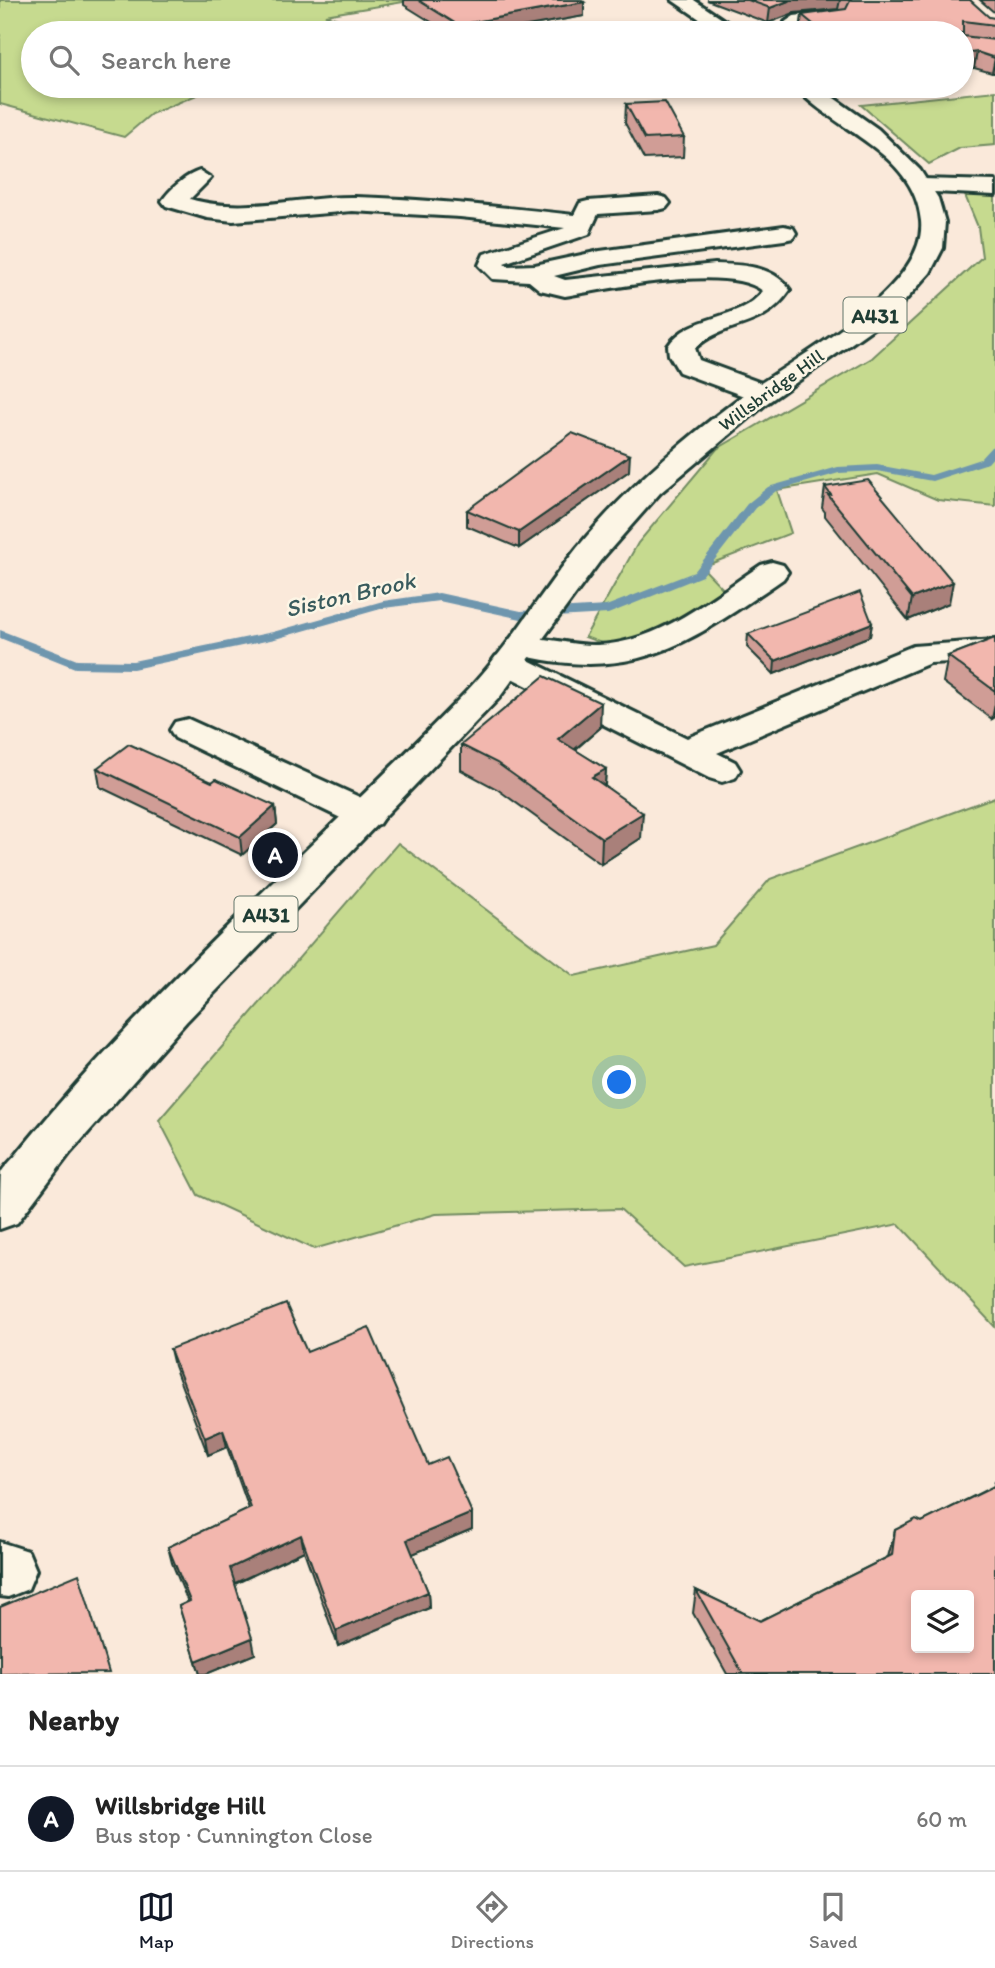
<!DOCTYPE html>
<meta charset="utf-8">
<style>
:root{--surface:#fff;--page:#f6f6f6;--text:#222;--muted:#767676;--line:#e0e0e0;--accent:#111827}
body{margin:0;font-family:Itim,sans-serif;background:var(--page);color:var(--text)}
.controls{position:absolute;right:21px;bottom:21px;display:grid;overflow:hidden;border-radius:7px;box-shadow:0 4px 10px #0003}
.controls button{width:63px;height:63px;display:grid;place-items:center;padding:0;border:0;border-bottom:2px solid var(--line);background:var(--surface);color:var(--text);font:35px sans-serif}
.you{position:absolute;left:620px;top:1083px;width:24px;height:24px;margin:-18px;border:5px solid #fff;border-radius:50%;background:#1a73e8;box-shadow:0 0 0 10px #1a73e833}
.badge{display:grid;place-items:center;width:46px;height:46px;border-radius:50%;background:var(--accent);color:#fff;font-size:23px;font-weight:700}
.pin{position:absolute;translate:-50% -50%;border:4px solid #fff;box-shadow:0 2px 7px #0006}
.list{margin:0;padding:0;list-style:none}
h2{display:flex;justify-content:space-between;align-items:center;height:91px;margin:0;padding:0 28px;font-size:30px}
h2 small{font-size:23px;font-weight:400;color:var(--muted)}
.list li{display:grid;grid-template-columns:46px 1fr auto;gap:21px;align-items:center;box-sizing:border-box;height:105px;padding:0 28px;border-top:2px solid var(--line)}
.list b{display:block;font-size:26px;white-space:nowrap}
.list p{margin:0;font-size:23px;white-space:nowrap;color:var(--muted)}
.list em{font-size:23px;font-style:normal;color:var(--muted)}
.icon{flex:none;width:38px;height:38px;fill:none;stroke:currentColor;stroke-width:2;stroke-linecap:round;stroke-linejoin:round}
.map{position:relative;flex:none;width:995px;height:1674px;overflow:hidden}
.search{position:absolute;background:var(--surface);box-shadow:0 4px 10px #0003;left:21px;right:21px;top:21px;height:77px;display:flex;align-items:center;gap:18px;box-sizing:border-box;padding:0 24px;border-radius:38px;color:var(--muted);font-size:26px}
.sheet{height:196px;background:var(--surface)}
nav{display:flex;justify-content:space-around;align-items:center;box-sizing:border-box;height:98px;border-top:2px solid var(--line);background:var(--surface);font-size:19px;color:var(--muted)}
nav a{display:grid;justify-items:center;gap:4px}
nav .on{color:var(--accent)}
.map>svg:first-child{display:block}
</style>
<div class="map">
<svg width="995" height="1674" viewBox="0 0 995 1674">
<rect width="100%" height="100%" fill="#fae9da"/>
<filter id="ink" filterUnits="userSpaceOnUse"><feTurbulence type="fractalNoise" baseFrequency=".0143" numOctaves="2"/><feDisplacementMap in="SourceGraphic" scale="14" xChannelSelector="R" yChannelSelector="G"/><feConvolveMatrix kernelMatrix="1 2 1 2 8 2 1 2 1" color-interpolation-filters="sRGB"/></filter>
<g filter="url(#ink)">
<!-- green -->
<path fill="#c6da8f" stroke="#728c62" stroke-width="2" d="M 0,0 L 415,0 L 325,15 L 382,33 L 33,33 L 33,86 L 218,86 L 151,114 L 124,137 L 0,104 Z
M 995,91 L 995,145 L 960,148 L 929,164 L 861,105 Z
M 995,187 L 995,506 L 938,500 L 878,474 L 777,490 L 791,533 L 702,567 L 730,596 L 666,635 L 617,649 L 585,637 L 638,543 L 717,449 L 872,358 L 982,257 L 978,227 L 964,193 Z
M 995,797 L 995,1327 L 899,1224 L 684,1267 L 620,1209 L 436,1214 L 314,1249 L 198,1195 L 159,1120 L 398,843 L 574,976 L 713,945 L 770,879 Z"/>
<g fill="none" stroke-linecap="round" stroke-linejoin="round">
<!-- stream -->
<path fill="#6e96ae" fill-rule="evenodd" d="M 995,446 L 995,455 L 988,463 L 932,481 L 877,471 L 839,473 L 776,491 L 755,508 L 702,576 L 608,614 L 521,619 L 439,601 L 384,608 L 275,639 L 133,669 L 75,668 L 0,638 L 0,630 L 77,660 L 133,661 L 273,632 L 383,601 L 439,593 L 521,611 L 606,606 L 694,572 L 747,504 L 768,487 L 838,467 L 877,465 L 931,475 L 980,459 L 991,447 Z"/>
<defs>
<path id="minor" d="M 837,11 L 846,17 L 844,21 L 794,28 L 785,22 L 794,16 Z
M 200,171 L 211,178 L 190,199 C 245,215 299,196 355,197 C 428,199 501,207 574,215 L 580,203 L 588,201 L 658,196 L 666,198 L 670,203 L 666,208 L 658,210 L 598,214 L 589,234 L 504,263 L 508,266 L 535,265 L 600,251 L 784,226 L 793,228 L 796,233 L 793,238 L 784,240 L 600,265 L 554,276 L 565,280 L 715,264 C 742,265 773,265 790,290 C 761,332 727,319 695,348 L 699,360 L 772,387 L 776,393 L 772,399 L 752,399 L 679,372 L 669,355 L 668,346 C 690,313 739,322 763,291 C 728,263 610,289 565,296 L 540,290 L 529,281 L 493,279 L 479,265 L 484,254 L 565,228 L 460,217 L 352,211 L 233,221 L 207,218 L 166,206 L 162,201 C 170,189 186,175 200,171 Z
M 922,179 L 995,181 L 995,195 L 914,191 L 911,186 Z
M 772,562 L 783,565 L 788,572 L 783,579 C 685,646 634,684 511,653 L 506,646 L 511,639 C 535,633 570,646 597,645 C 657,644 713,597 761,565 Z
M 995,640 L 995,660 L 930,663 L 717,753 L 735,762 L 740,770 L 735,778 L 722,782 L 709,778 L 496,670 L 491,663 L 496,656 L 508,653 L 520,656 L 687,738 L 913,646 Z
M 188,719 L 379,806 L 385,815 L 379,824 L 366,828 L 353,824 L 175,738 L 170,730 L 175,722 Z
M 0,1542 L 28,1551 L 36,1570 L 28,1589 L 8,1597 L 0,1596 Z"/>
<path id="major" d="M 672,0 L 694,0 L 743,33 L 720,33 Z
M 794,86 L 817,86 L 878,129 L 920,170 L 938,198 L 945,222 L 943,248 L 930,273 L 893,314 L 767,403 L 660,493 L 600,561 L 499,698 L 186,1022 L 70,1153 L 17,1223 L 0,1229 C 0,1213 0,1187 1,1173 C 4,1167 12,1160 16,1155 C 36,1130 57,1106 78,1082 C 200,945 338,824 465,693 C 508,649 539,595 577,548 C 623,492 676,446 734,402 C 784,363 928,292 921,221 C 915,152 833,130 794,86 Z"/>
</defs>
<!-- minor casing -->
<use href="#minor" stroke="#1f3d34" stroke-width="6"/>
<!-- major casing -->
<use href="#major" stroke="#1f3d34" stroke-width="6"/>
<!-- minor -->
<use href="#minor" fill="#fcf5e5" fill-rule="evenodd"/>
<!-- major -->
<use href="#major" fill="#fcf5e5" fill-rule="evenodd"/>
</g>
<!-- wall -->
<path fill="#d09d96" stroke="#1f3d34" stroke-width="2" d="M 404,0 L 580,0 L 584,16 L 487,33 L 449,33 L 404,5 Z
M 707,0 L 970,0 L 995,25 L 995,73 L 992,73 L 974,68 L 962,33 L 804,33 L 800,30 L 802,15 L 839,10 L 794,13 L 768,23 Z
M 980,0 L 995,0 L 995,13 Z
M 626,104 L 684,137 L 683,157 L 644,159 L 625,123 Z
M 629,471 L 519,548 L 467,526 L 467,510 Z
M 825,487 L 949,603 L 908,620 L 825,516 L 825,512 L 822,508 Z
M 872,623 L 870,636 L 774,674 L 747,647 L 748,634 Z
M 995,638 L 995,717 L 992,719 L 943,682 L 948,656 Z
M 600,728 L 575,750 L 606,769 L 605,786 L 641,838 L 601,864 L 497,789 L 461,770 L 461,745 Z
M 97,768 L 212,782 L 275,806 L 277,824 L 242,855 L 100,787 Z
M 170,1349 L 307,1352 L 428,1465 L 472,1513 L 472,1529 L 412,1554 L 428,1592 L 429,1608 L 338,1646 L 304,1551 L 235,1584 L 255,1654 L 206,1674 L 200,1674 L 179,1606 L 188,1602 L 172,1563 L 168,1547 L 249,1509 L 227,1447 L 208,1455 L 174,1366 Z
M 995,1481 L 995,1674 L 727,1674 L 693,1613 L 696,1590 L 760,1621 L 888,1557 L 895,1530 L 922,1522 L 994,1486 Z"/>
<!-- shaded-wall -->
<path fill="#a9807a" stroke="#1f3d34" stroke-width="2" d="M 791,0 L 840,0 L 838,9 L 794,13 L 768,23 L 770,8 Z
M 584,2 L 584,16 L 487,33 L 458,33 L 458,25 Z
M 977,52 L 974,68 L 962,69 L 962,54 Z
M 995,58 L 995,73 L 992,73 Z
M 630,455 L 629,471 L 519,548 L 519,532 Z
M 953,582 L 949,603 L 908,620 L 912,598 Z
M 872,623 L 870,636 L 774,674 L 775,661 Z
M 601,703 L 600,728 L 557,764 L 558,739 Z
M 995,704 L 995,717 L 992,719 Z
M 606,769 L 604,795 L 592,777 Z
M 275,806 L 277,824 L 242,855 L 240,837 Z
M 643,813 L 641,838 L 601,864 L 602,838 Z
M 223,1430 L 227,1447 L 208,1455 L 205,1438 Z
M 472,1513 L 472,1529 L 408,1556 L 407,1540 Z
M 301,1535 L 304,1551 L 233,1584 L 230,1568 Z
M 428,1592 L 429,1608 L 338,1646 L 336,1631 Z
M 252,1638 L 255,1654 L 206,1674 L 200,1674 L 196,1661 Z"/>
<!-- building -->
<path fill="#f2b7ae" stroke="#1f3d34" stroke-width="2" fill-rule="evenodd" d="M 418,0 L 580,0 L 584,2 L 458,25 Z
M 748,0 L 791,0 L 770,8 Z
M 848,0 L 970,0 L 989,17 L 995,18 L 995,25 L 963,21 L 963,36 L 995,40 L 995,58 L 977,52 L 962,54 L 962,33 L 824,33 L 802,15 L 846,9 L 850,1 Z
M 665,102 L 684,137 L 645,139 L 626,104 Z
M 572,433 L 630,455 L 519,532 L 467,510 Z
M 868,480 L 953,582 L 912,598 L 828,495 L 831,495 L 825,487 Z
M 860,592 L 872,623 L 775,661 L 748,634 Z
M 995,638 L 995,691 L 948,656 Z
M 544,676 L 601,703 L 558,739 L 606,769 L 592,777 L 643,813 L 602,838 L 497,763 L 461,745 Z
M 129,744 L 212,782 L 216,779 L 275,806 L 240,837 L 97,768 Z
M 286,1304 L 307,1352 L 369,1327 L 428,1465 L 447,1457 L 472,1513 L 407,1540 L 428,1592 L 336,1631 L 301,1535 L 230,1568 L 252,1638 L 196,1661 L 179,1606 L 190,1601 L 168,1547 L 251,1508 L 223,1430 L 205,1438 L 170,1349 Z
M 995,1486 L 995,1674 L 743,1674 L 696,1590 L 760,1621 L 892,1555 L 895,1530 L 916,1519 L 922,1522 ZM 916,1595 L 969,1595 L 969,1648 L 916,1648 Z
M 79,1574 L 109,1673 L 0,1674 L 0,1607 Z"/>
</g>
<g text-anchor="middle" dominant-baseline="central" stroke-width="5" stroke-linejoin="round" paint-order="stroke">
<!-- far-street labels -->
<g font-size="19" fill="#1f3d34" stroke="#fcf5e5">
<text transform="translate(771 390) rotate(-36)">Willsbridge Hill</text>
</g>
<!-- shield labels -->
<g fill="#fcf5e5" stroke="#617469" stroke-width="2">
<rect x="843.5" y="297.5" width="63" height="35" rx="5"/>
<rect x="234.5" y="896.5" width="63" height="35" rx="5"/>
</g>
<g font-size="21" font-weight="bold" fill="#1f3d34">
<text x="875" y="315">A431</text>
<text x="266" y="914">A431</text>
</g>
<!-- water labels -->
<g font-size="24" font-style="italic" fill="#395b5d" stroke="#fcf5e5">
<text transform="translate(350 594) rotate(-13)">Siston Brook</text>
</g>
</g>
</svg>
<div class="controls">
<button><svg class="icon" aria-label="layers" viewBox="0 0 24 24"><path d="M12 4l9 5-9 5-9-5zM3 14l9 5 9-5"/></svg></button>
</div>
<div class="you"></div>
<div class="pin badge" style="left:275px;top:855px">A</div>
<div class="search"><svg class="icon" aria-label="search" viewBox="0 0 24 24"><circle cx="10" cy="10" r="6"/><path d="M15 15l6 6"/></svg>Search here</div>
</div>
<section class="sheet">
<h2>Nearby<small></small></h2>
<ul class="list">
<li><span class="badge">A</span><div><b>Willsbridge Hill</b><p>Bus stop · Cunnington Close</p></div><em>60 m</em></li>
</ul>
</section>
<nav>
<a class="on"><svg class="icon" aria-label="map" viewBox="0 0 24 24"><path d="M3 6l6-2 6 2 6-2v14l-6 2-6-2-6 2zM9 4v14M15 6v14"/></svg>Map</a>
<a><svg class="icon" aria-label="directions" viewBox="0 0 24 24"><path d="M12 3l9 9-9 9-9-9zM9 14v-3h6M13 9l2 2-2 2"/></svg>Directions</a>
<a><svg class="icon" aria-label="saved" viewBox="0 0 24 24"><path d="M7 4h10v16l-5-4-5 4z"/></svg>Saved</a>
</nav>
